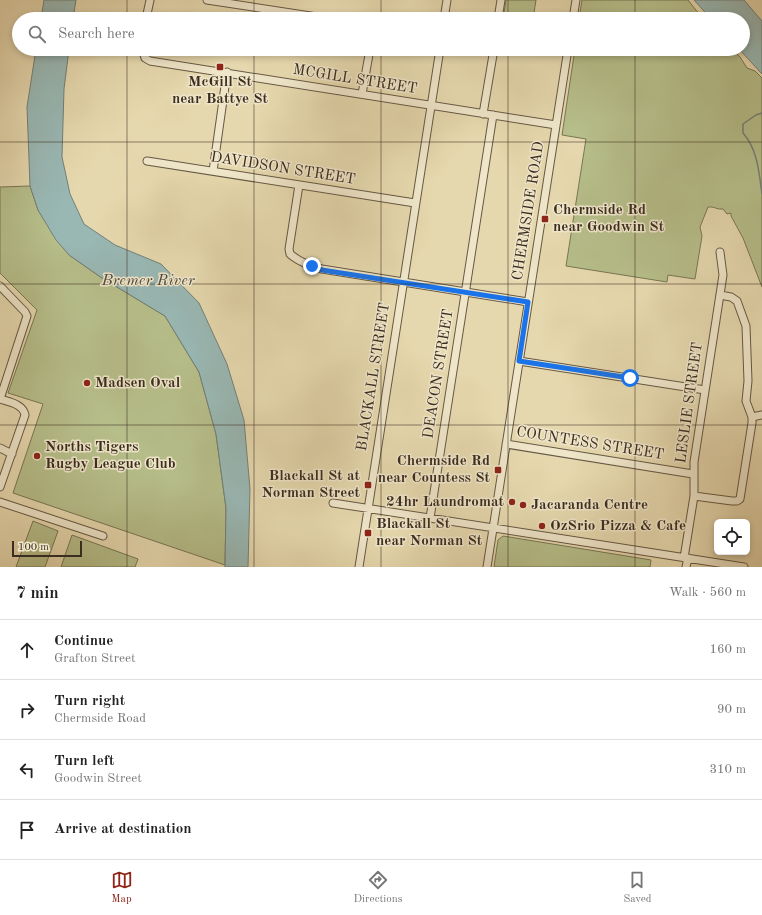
<!DOCTYPE html>
<meta charset="utf-8">
<style>
:root{--surface:#fff;--page:#f2f2f2;--text:#222;--muted:#767676;--line:#e0e0e0;--accent:#8f2418}
body{margin:0;font-family:"Old Standard TT",serif;background:var(--page);color:var(--text)}
.controls{position:absolute;right:12px;bottom:12px;display:grid;overflow:hidden;border-radius:6px;box-shadow:0 2px 6px #0003}
.controls button{width:36px;height:36px;display:grid;place-items:center;padding:0;border:0;border-bottom:1px solid var(--line);background:var(--surface);color:var(--text);font:20px sans-serif}
.scale{position:absolute;left:12px;bottom:10px;width:70px;box-sizing:border-box;padding-left:4px;border:2px solid #3b2d20;border-top:0;font-size:11px;line-height:14px;white-space:nowrap;color:#3b2d20;-webkit-text-stroke:3px #efe6ca;paint-order:stroke}
.stop{position:absolute;width:12px;height:12px;margin:-9px;border:3px solid #1a73e8;border-radius:50%;background:#fff}
.stop.end{background:#1a73e8;border-color:#fff;box-shadow:0 1px 4px #0008}
.list{margin:0;padding:0;list-style:none}
h2{display:flex;justify-content:space-between;align-items:center;height:52px;margin:0;padding:0 16px;font-size:17px}
h2 small{font-size:13px;font-weight:400;color:var(--muted)}
.list li{display:grid;grid-template-columns:26px 1fr auto;gap:12px;align-items:center;box-sizing:border-box;height:60px;padding:0 16px;border-top:1px solid var(--line)}
.list b{display:block;font-size:15px;white-space:nowrap}
.list p{margin:0;font-size:13px;white-space:nowrap;color:var(--muted)}
.list em{font-size:13px;font-style:normal;color:var(--muted)}
.icon{flex:none;width:22px;height:22px;fill:none;stroke:currentColor;stroke-width:2;stroke-linecap:round;stroke-linejoin:round}
.map{position:relative;flex:none;width:762px;height:567px;overflow:hidden}
.search{position:absolute;background:var(--surface);box-shadow:0 2px 6px #0003;left:12px;right:12px;top:12px;height:44px;display:flex;align-items:center;gap:10px;box-sizing:border-box;padding:0 14px;border-radius:22px;color:var(--muted);font-size:15px}
.sheet{height:292px;background:var(--surface)}
nav{display:flex;justify-content:space-around;align-items:center;box-sizing:border-box;height:56px;border-top:1px solid var(--line);background:var(--surface);font-size:11px;color:var(--muted)}
nav a{display:grid;justify-items:center;gap:2px}
nav .on{color:var(--accent)}
.map>svg:first-child{display:block}
</style>
<div class="map">
<svg width="762" height="567" viewBox="0 0 762 567">
<rect width="100%" height="100%" fill="#e6d8ae"/>
<filter id="stains"><feTurbulence type="fractalNoise" baseFrequency=".005" numOctaves="4"/><feColorMatrix values="0 0 0 0 .2 0 0 0 0 .09 0 0 0 0 .02 0 0 0 .5 -.17"/></filter>
<radialGradient id="worn" r=".72"><stop offset=".6" stop-color="#630" stop-opacity="0"/><stop offset="1" stop-color="#630" stop-opacity=".3"/></radialGradient>
<!-- green -->
<path fill="#b6be8a" stroke="#787655" d="M 506,0 L 536,0 L 533,19 L 503,19 Z
M 582,0 L 688,0 L 703,19 L 579,19 Z
M 575,49 L 732,49 L 740,57 L 747,68 L 755,71 L 762,78 L 762,287 L 743,238 L 731,216 L 731,213 L 727,214 L 723,209 C 717,210 714,206 708,207 L 700,227 L 702,236 L 695,279 L 668,275 L 667,282 L 566,266 L 586,139 L 562,135 Z
M 30,186 L 38,210 L 69,255 L 102,278 L 165,316 L 199,372 L 216,434 L 226,508 L 225,565 L 13,493 L 43,404 L 8,393 L 37,310 L 0,273 L 0,187 Z
M 33,521 L 58,531 L 45,567 L 16,567 Z
M 72,535 L 138,559 L 135,567 L 61,567 Z
M 503,536 L 651,560 L 650,567 L 494,567 L 498,540 Z"/>
<!-- water -->
<path fill="#99b8b4" stroke="#738079" d="M 44,0 L 76,0 L 73,19 L 41,19 Z
M 694,0 L 744,0 L 762,21 L 762,74 L 739,49 L 743,49 L 743,19 L 711,19 Z
M 36,49 L 69,49 L 64,89 L 62,157 L 70,194 L 84,224 L 115,245 L 161,264 L 199,303 L 227,364 L 244,420 L 250,489 L 248,567 L 225,567 L 226,508 L 216,434 L 199,372 L 165,316 L 102,278 L 69,255 L 56,240 L 38,210 L 30,186 L 27,107 Z"/>
<g fill="none" stroke-linecap="round" stroke-linejoin="round">
<!-- stream -->
<path stroke="#738079" stroke-width="1.5" d="M 762,113 L 756,115 L 743,124 L 743,133 C 758,150 759,173 762,194"/>
<defs>
<path id="minor" d="M 207,0 L 330,19
M 146,19 L 150,0
M 444,19 L 447,0
M 498,19 L 501,0
M 573,19 L 576,0
M 142,49 L 145,58 L 150,61 L 556,125
M 362,94 L 370,49
M 483,114 L 494,49
M 147,161 L 415,203
M 213,171 L 227,72
M 299,185 L 289,249 L 290,254 C 298,261 312,267 322,269 L 528,302
M 0,286 L 25,312 L 27,316 L 0,399
M 519,361 L 705,390
M 0,399 C 9,402 23,404 25,415 L 0,487
M 752,417 L 762,415
M 506,444 L 693,474
M 0,448 L 12,454
M 694,496 L 732,501 L 737,501 L 740,499 L 752,423 L 752,417 L 746,401 L 748,381 L 746,326 L 737,301 L 731,297 L 720,295
M 0,502 L 103,536
M 333,503 L 744,567
M 430,518 L 493,115
M 684,558 L 694,496 L 694,462 L 723,275 L 720,252
M 359,567 L 440,49
M 487,567 L 568,49
M 686,567 L 688,558"/>
</defs>
<!-- minor casing -->
<use href="#minor" stroke="#665844" stroke-width="9"/>
<!-- minor -->
<use href="#minor" stroke="#efe6ca" stroke-width="7"/>
</g>
<g fill="none" stroke-linecap="round" stroke-linejoin="round">
<!-- route -->
<path stroke="#1a73e8" stroke-width="5" d="M 312,266 L 322,270 L 528,302 L 519,361 L 630,378"/>
</g>
<!-- grid -->
<path fill="none" stroke="#3b2d20" stroke-width="1" stroke-opacity="0.55" d="M 127,0 L 127,19M 254,0 L 254,19M 381,0 L 381,19M 508,0 L 508,19M 635,0 L 635,19M 127,49 L 127,567M 254,49 L 254,567M 381,49 L 381,567M 508,49 L 508,567M 635,49 L 635,567M 0,142 L 762,142M 0,284 L 762,284M 0,425 L 762,425"/>
<!-- markers -->
<g fill="#8f2418" stroke="#efe6ca" stroke-width="1.5">
<rect x="216" y="63" width="8" height="8" rx="2"/>
<rect x="541" y="215" width="8" height="8" rx="2"/>
<circle cx="87" cy="383" r="4"/>
<circle cx="37" cy="456" r="4"/>
<rect x="494" y="466" width="8" height="8" rx="2"/>
<rect x="364" y="481" width="8" height="8" rx="2"/>
<circle cx="512" cy="502" r="4"/>
<circle cx="523" cy="505" r="4"/>
<circle cx="542" cy="526" r="4"/>
<rect x="364" y="529" width="8" height="8" rx="2"/>
</g>
<g text-anchor="middle" dominant-baseline="central" stroke-width="3" stroke-linejoin="round" paint-order="stroke">
<!-- street labels -->
<g font-size="15" fill="#3b2d20" stroke="#efe6ca">
<text transform="translate(355 80) rotate(9)">MCGILL STREET</text>
<text transform="translate(283 169) rotate(9)">DAVIDSON STREET</text>
<text transform="translate(529 211) rotate(-81)">CHERMSIDE ROAD</text>
<text transform="translate(439 374) rotate(-81)">DEACON STREET</text>
<text transform="translate(374 377) rotate(-81)">BLACKALL STREET</text>
<text transform="translate(690 403) rotate(-82)">LESLIE STREET</text>
<text transform="translate(590 444) rotate(9)">COUNTESS STREET</text>
</g>
<!-- poi labels -->
<g font-size="15" font-weight="bold" fill="#3b2d20" stroke="#efe6ca" text-anchor="start">
<text x="220" y="82" text-anchor="middle">McGill St<tspan x="220" dy="17">near Battye St</tspan></text>
<text x="553" y="210">Chermside Rd<tspan x="553" dy="17">near Goodwin St</tspan></text>
<text x="95" y="383">Madsen Oval</text>
<text x="45" y="447">Norths Tigers<tspan x="45" dy="17">Rugby League Club</tspan></text>
<text x="490" y="461" text-anchor="end">Chermside Rd<tspan x="490" dy="17">near Countess St</tspan></text>
<text x="360" y="476" text-anchor="end">Blackall St at<tspan x="360" dy="17">Norman Street</tspan></text>
<text x="504" y="502" text-anchor="end">24hr Laundromat</text>
<text x="531" y="505">Jacaranda Centre</text>
<text x="376" y="524">Blackall St<tspan x="376" dy="17">near Norman St</tspan></text>
<text x="550" y="526">OzSrio Pizza &amp; Cafe</text>
</g>
<!-- water labels -->
<g font-size="16" font-style="italic" fill="#4e493e" stroke="#efe6ca">
<text x="148" y="281">Bremer River</text>
</g>
</g>
<rect width="100%" height="100%" filter="url(#stains)"/>
<rect width="100%" height="100%" fill="url(#worn)"/>
</svg>
<div class="controls">
<button><svg class="icon" aria-label="locate" viewBox="0 0 24 24"><circle cx="12" cy="12" r="6"/><path d="M12 2v4M12 18v4M2 12h4M18 12h4"/></svg></button>
</div>
<div class="scale">100 m</div>
<div class="stop" style="left:630px;top:378px"></div>
<div class="stop end" style="left:312px;top:266px"></div>
<div class="search"><svg class="icon" aria-label="search" viewBox="0 0 24 24"><circle cx="10" cy="10" r="6"/><path d="M15 15l6 6"/></svg>Search here</div>
</div>
<section class="sheet">
<h2>7 min<small>Walk · 560 m</small></h2>
<ul class="list">
<li><svg class="icon" aria-label="ahead" viewBox="0 0 24 24"><path d="M12 20V5M6 11l6-6 6 6"/></svg><div><b>Continue</b><p>Grafton Street</p></div><em>160 m</em></li>
<li><svg class="icon" aria-label="right" viewBox="0 0 24 24"><path d="M7 20v-9h11M14 6l5 5-5 5"/></svg><div><b>Turn right</b><p>Chermside Road</p></div><em>90 m</em></li>
<li><svg class="icon" aria-label="left" viewBox="0 0 24 24"><path d="M17 20v-9H6M10 6l-5 5 5 5"/></svg><div><b>Turn left</b><p>Goodwin Street</p></div><em>310 m</em></li>
<li><svg class="icon" aria-label="arrive" viewBox="0 0 24 24"><path d="M6 21V4h12l-3 4 3 4H6"/></svg><div><b>Arrive at destination</b></div></li>
</ul>
</section>
<nav>
<a class="on"><svg class="icon" aria-label="map" viewBox="0 0 24 24"><path d="M3 6l6-2 6 2 6-2v14l-6 2-6-2-6 2zM9 4v14M15 6v14"/></svg>Map</a>
<a><svg class="icon" aria-label="directions" viewBox="0 0 24 24"><path d="M12 3l9 9-9 9-9-9zM9 14v-3h6M13 9l2 2-2 2"/></svg>Directions</a>
<a><svg class="icon" aria-label="saved" viewBox="0 0 24 24"><path d="M7 4h10v16l-5-4-5 4z"/></svg>Saved</a>
</nav>
